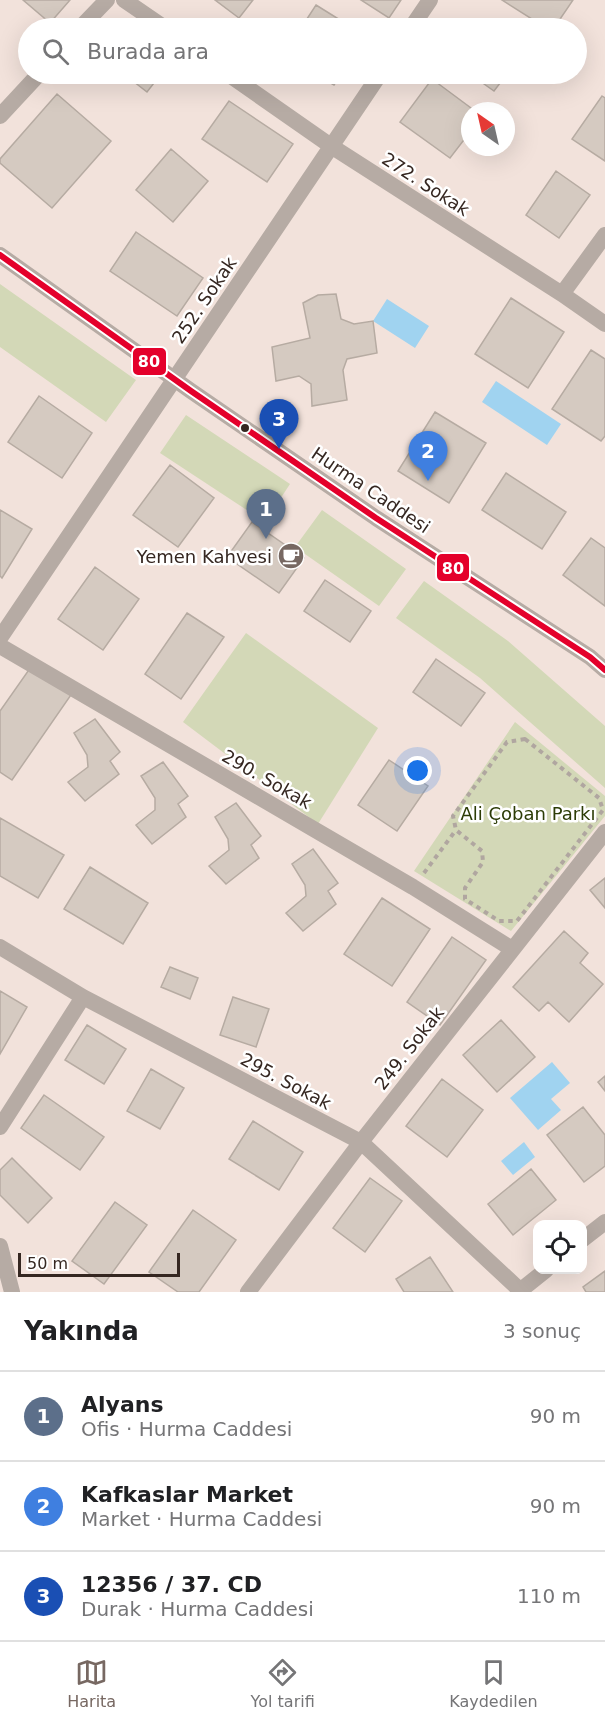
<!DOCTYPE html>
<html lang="tr">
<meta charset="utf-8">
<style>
:root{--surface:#fff;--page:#f6f6f6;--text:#202124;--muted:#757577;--line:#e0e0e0;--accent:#776862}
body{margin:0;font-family:"DejaVu Sans",sans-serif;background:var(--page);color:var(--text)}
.controls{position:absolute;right:18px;bottom:18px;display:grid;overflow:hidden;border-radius:12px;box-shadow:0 6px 24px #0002}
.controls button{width:54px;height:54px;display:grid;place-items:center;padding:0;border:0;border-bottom:2px solid var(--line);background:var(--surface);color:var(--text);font:30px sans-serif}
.compass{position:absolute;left:461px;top:102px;width:54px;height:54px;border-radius:50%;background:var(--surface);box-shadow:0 6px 24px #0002;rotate:326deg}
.scale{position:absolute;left:18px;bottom:15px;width:162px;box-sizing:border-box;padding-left:6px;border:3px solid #352721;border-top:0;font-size:16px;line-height:21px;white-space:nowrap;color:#352721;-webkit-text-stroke:4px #fff;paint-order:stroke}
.you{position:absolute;left:418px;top:771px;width:21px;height:21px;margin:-15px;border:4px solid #fff;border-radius:50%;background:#1a73e8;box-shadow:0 0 0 9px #1a73e833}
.badge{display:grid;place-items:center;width:39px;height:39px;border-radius:50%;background:var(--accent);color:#fff;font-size:20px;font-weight:700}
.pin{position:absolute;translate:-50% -50px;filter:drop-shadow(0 2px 3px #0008)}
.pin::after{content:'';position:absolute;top:32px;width:21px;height:18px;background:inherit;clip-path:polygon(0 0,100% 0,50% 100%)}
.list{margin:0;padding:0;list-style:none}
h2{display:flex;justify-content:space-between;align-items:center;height:78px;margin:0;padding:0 24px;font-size:26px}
h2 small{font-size:20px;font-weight:400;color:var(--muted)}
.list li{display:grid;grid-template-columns:39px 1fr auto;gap:18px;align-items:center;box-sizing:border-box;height:90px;padding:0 24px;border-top:2px solid var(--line)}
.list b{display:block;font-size:22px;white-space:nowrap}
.list p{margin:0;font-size:20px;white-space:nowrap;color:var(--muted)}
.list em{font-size:20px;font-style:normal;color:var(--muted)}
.icon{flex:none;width:33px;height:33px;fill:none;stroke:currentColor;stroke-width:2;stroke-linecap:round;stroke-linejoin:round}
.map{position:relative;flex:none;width:605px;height:1292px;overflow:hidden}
.search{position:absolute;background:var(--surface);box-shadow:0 6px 24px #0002;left:18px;right:18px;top:18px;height:66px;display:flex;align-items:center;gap:15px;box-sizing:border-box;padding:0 21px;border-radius:33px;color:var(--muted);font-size:22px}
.sheet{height:348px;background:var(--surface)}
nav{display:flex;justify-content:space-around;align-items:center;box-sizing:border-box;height:84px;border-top:2px solid var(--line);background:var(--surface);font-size:16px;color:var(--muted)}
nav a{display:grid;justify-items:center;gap:3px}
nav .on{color:var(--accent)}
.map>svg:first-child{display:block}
</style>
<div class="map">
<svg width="605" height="1292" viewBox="0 0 605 1292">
<rect width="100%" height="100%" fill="#f2e2db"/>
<!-- green -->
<path fill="#d3d8b7" d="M 0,284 L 136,380 L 106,422 L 0,347 Z
M 186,415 L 290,484 L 265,522 L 160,453 Z
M 322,510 L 406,569 L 379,606 L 295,547 Z
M 424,581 L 508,641 L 605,726 L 605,788 L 480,678 L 396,618 Z
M 246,633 L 378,728 L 318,824 L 183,722 Z
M 515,722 L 605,796 L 605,816 L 511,931 L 414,871 Z"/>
<!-- water -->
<path fill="#a0d3f0" d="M 387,299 L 429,326 L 415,348 L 373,321 Z
M 496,381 L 561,424 L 547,445 L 482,402 Z
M 552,1062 L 570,1083 L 551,1099 L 561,1110 L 538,1130 L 510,1098 Z
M 524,1142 L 535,1157 L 513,1175 L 501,1161 Z"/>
<!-- building -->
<path fill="#d5cac1" stroke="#b6aba2" stroke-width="1.5" d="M 23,0 L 70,0 L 50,23 Z
M 215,0 L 253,0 L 239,18 Z
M 361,0 L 401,0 L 389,18 Z
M 502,0 L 573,0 L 554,28 L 546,28 Z
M 316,5 L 353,28 L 301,28 Z
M 127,19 L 138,28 L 119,28 Z
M 475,21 L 485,28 L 469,28 Z
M 124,74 L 161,74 L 147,92 Z
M 315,74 L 341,74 L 334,85 Z
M 470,74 L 507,74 L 494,91 Z
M 432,79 L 475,111 L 470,111 L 470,132 L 450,158 L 400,122 Z
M 57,94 L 111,141 L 52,208 L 0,163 L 0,159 Z
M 602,96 L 605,98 L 605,161 L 572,139 Z
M 229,101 L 293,144 L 267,182 L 202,139 Z
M 171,149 L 208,181 L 173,222 L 136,190 Z
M 556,171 L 590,195 L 559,238 L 526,215 Z
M 136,232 L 203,278 L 177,316 L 110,271 Z
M 336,294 L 341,319 L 354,324 L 373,321 L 377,353 L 347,359 L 343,370 L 347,400 L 312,406 L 311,384 L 299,376 L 276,381 L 272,347 L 310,338 L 303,303 L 318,295 Z
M 511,298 L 564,332 L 528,388 L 475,354 Z
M 591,350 L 605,359 L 605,436 L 601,441 L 552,409 Z
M 39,396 L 92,433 L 62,478 L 8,442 Z
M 435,412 L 486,443 L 449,503 L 398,471 Z
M 170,465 L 214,498 L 178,547 L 133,515 Z
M 506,473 L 566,512 L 542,549 L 482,510 Z
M 0,510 L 32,529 L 2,578 L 0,576 Z
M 252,522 L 304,558 L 279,593 L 227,557 Z
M 591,538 L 605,548 L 605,606 L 563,575 Z
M 95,567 L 139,599 L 103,650 L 58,619 Z
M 325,580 L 371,611 L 350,642 L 304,611 Z
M 187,613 L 224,637 L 181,699 L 145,674 Z
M 436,659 L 485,693 L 461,726 L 413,692 Z
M 33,664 L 73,692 L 12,780 L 0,772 L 0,711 Z
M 95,719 L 120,752 L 110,761 L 119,774 L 85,801 L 68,782 L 88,767 L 87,755 L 74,733 Z
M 389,760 L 428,786 L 397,831 L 358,805 Z
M 163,762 L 188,796 L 178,804 L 186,817 L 152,844 L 136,825 L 155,810 L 155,798 L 141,776 Z
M 236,803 L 261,836 L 251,845 L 259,858 L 226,884 L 209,866 L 229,850 L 228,839 L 215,817 Z
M 0,818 L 64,855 L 38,898 L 0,876 Z
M 313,849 L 338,883 L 328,891 L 336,904 L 303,931 L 286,913 L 306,896 L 305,885 L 292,864 Z
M 90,867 L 148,903 L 123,944 L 64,909 Z
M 605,878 L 605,908 L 590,890 Z
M 382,898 L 430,929 L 392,986 L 344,954 Z
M 564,931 L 588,953 L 580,963 L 603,984 L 569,1022 L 548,1002 L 539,1011 L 513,987 Z
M 452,937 L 486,960 L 440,1025 L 407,1002 Z
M 170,967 L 198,978 L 190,999 L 161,987 Z
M 0,991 L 27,1007 L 0,1054 Z
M 233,997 L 269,1009 L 256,1047 L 220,1035 Z
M 501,1020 L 535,1057 L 497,1092 L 463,1055 Z
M 87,1025 L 126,1049 L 104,1084 L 65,1060 Z
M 151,1069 L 184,1088 L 160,1129 L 127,1111 Z
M 605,1076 L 605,1091 L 598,1082 Z
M 442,1079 L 483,1110 L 447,1157 L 406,1126 Z
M 44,1095 L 104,1137 L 80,1170 L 21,1128 Z
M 583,1107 L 605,1135 L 605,1166 L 584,1182 L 547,1135 Z
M 253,1121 L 303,1152 L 279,1190 L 229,1159 Z
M 12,1158 L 52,1198 L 28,1223 L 0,1195 L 0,1170 Z
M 531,1169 L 556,1200 L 513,1235 L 488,1204 Z
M 370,1178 L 402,1201 L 365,1252 L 333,1228 Z
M 115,1202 L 147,1225 L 104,1284 L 72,1261 Z
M 193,1210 L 236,1240 L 199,1292 L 178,1292 L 149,1272 Z
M 430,1257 L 453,1292 L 404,1292 L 396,1279 Z
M 605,1271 L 605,1292 L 586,1292 L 583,1287 Z"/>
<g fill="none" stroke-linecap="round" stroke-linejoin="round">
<!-- path -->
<path stroke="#b0a6a0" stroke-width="4" stroke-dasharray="4.5 4.5" stroke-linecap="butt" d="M 525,739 L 599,798 L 603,810 L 517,921 L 499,921 L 465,899 L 465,888 L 483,862 L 482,851 L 456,830 L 453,816 L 507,742 Z
M 424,873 L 456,830"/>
<!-- street -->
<path stroke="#b6aba4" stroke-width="16" d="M 124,0 L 165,28
M 80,28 L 107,0
M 411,28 L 430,0
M 228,74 L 331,146 L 562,294 L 605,324
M 0,116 L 39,74
M 0,255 L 191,391 L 376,518 L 590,657 L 605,670
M 562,294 L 605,235
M 0,638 L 380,74
M 0,646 L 413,887 L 512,949
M 0,947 L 83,997 L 361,1142 L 522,1292
M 0,1127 L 83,997
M 582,1240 L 605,1222
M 0,1246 L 12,1292
M 521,1290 L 546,1270
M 248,1292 L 361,1142 L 605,832"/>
<defs>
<path id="bus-1" d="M 0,255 L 191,391 L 376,518 L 590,657 L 605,670"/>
</defs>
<!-- bus-1 casing -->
<use href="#bus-1" stroke="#fff" stroke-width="10"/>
<!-- bus-1 -->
<use href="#bus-1" stroke="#e4002b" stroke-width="6"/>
</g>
<!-- icons -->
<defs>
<symbol id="cafe-disc" viewBox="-11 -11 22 22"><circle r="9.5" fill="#776862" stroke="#fff"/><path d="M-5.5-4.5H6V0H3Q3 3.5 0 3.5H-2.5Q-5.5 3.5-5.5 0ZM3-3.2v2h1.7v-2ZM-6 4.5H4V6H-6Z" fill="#fff"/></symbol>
</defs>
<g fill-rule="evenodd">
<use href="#cafe-disc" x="276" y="541" width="30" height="30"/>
</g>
<!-- markers -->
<circle fill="#352721" stroke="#fff" stroke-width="2" cx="245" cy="428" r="5"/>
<g text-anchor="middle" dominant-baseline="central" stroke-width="5" stroke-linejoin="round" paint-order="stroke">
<!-- street labels -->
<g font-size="18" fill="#352721" stroke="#fff">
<text transform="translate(426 184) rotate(33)">272. Sokak</text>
<text transform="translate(204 300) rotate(-56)">252. Sokak</text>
<text transform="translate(371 490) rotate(34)">Hurma Caddesi</text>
<text transform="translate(267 779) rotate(30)">290. Sokak</text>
<text transform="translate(409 1048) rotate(-52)">249. Sokak</text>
<text transform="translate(286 1081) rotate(28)">295. Sokak</text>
</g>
<!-- poi labels -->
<g font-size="18" fill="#352721" stroke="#fff" text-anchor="end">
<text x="272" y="556">Yemen Kahvesi</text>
</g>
<!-- park labels -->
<g font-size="18" fill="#2c3c06" stroke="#fff">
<text x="528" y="813">Ali Çoban Parkı</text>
</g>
</g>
<g stroke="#fff" stroke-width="2">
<rect x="132" y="347" width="35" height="29" rx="6" fill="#e4002b"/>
<rect x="436" y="553" width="34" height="29" rx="6" fill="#e4002b"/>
</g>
<g font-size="16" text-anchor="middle" font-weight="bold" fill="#fff">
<text x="149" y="367">80</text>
<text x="453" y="574">80</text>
</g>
</svg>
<div class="controls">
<button><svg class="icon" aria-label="locate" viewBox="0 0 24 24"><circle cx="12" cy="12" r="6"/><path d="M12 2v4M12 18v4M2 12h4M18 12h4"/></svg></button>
</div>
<svg class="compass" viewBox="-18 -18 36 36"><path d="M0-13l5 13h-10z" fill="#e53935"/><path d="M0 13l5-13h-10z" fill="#757577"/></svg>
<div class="scale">50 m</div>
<div class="you"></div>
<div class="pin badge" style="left:266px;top:539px;background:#5c6f8a">1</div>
<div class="pin badge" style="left:428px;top:481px;background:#3f7fe0">2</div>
<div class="pin badge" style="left:279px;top:449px;background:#1a4fb4">3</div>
<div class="search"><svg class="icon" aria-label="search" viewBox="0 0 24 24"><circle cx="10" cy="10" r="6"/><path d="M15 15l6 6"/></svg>Burada ara</div>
</div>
<section class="sheet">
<h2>Yakında<small>3 sonuç</small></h2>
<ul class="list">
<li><span class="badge" style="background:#5c6f8a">1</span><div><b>Alyans</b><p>Ofis · Hurma Caddesi</p></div><em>90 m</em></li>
<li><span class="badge" style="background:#3f7fe0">2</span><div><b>Kafkaslar Market</b><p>Market · Hurma Caddesi</p></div><em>90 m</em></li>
<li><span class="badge" style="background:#1a4fb4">3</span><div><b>12356 / 37. CD</b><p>Durak · Hurma Caddesi</p></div><em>110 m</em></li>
</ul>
</section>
<nav>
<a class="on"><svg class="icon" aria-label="map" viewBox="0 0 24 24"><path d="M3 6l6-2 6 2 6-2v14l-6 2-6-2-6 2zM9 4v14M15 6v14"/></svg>Harita</a>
<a><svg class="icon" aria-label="directions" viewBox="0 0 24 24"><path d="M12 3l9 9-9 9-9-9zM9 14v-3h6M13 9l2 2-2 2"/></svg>Yol tarifi</a>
<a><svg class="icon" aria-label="saved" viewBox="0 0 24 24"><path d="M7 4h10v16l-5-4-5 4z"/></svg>Kaydedilen</a>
</nav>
